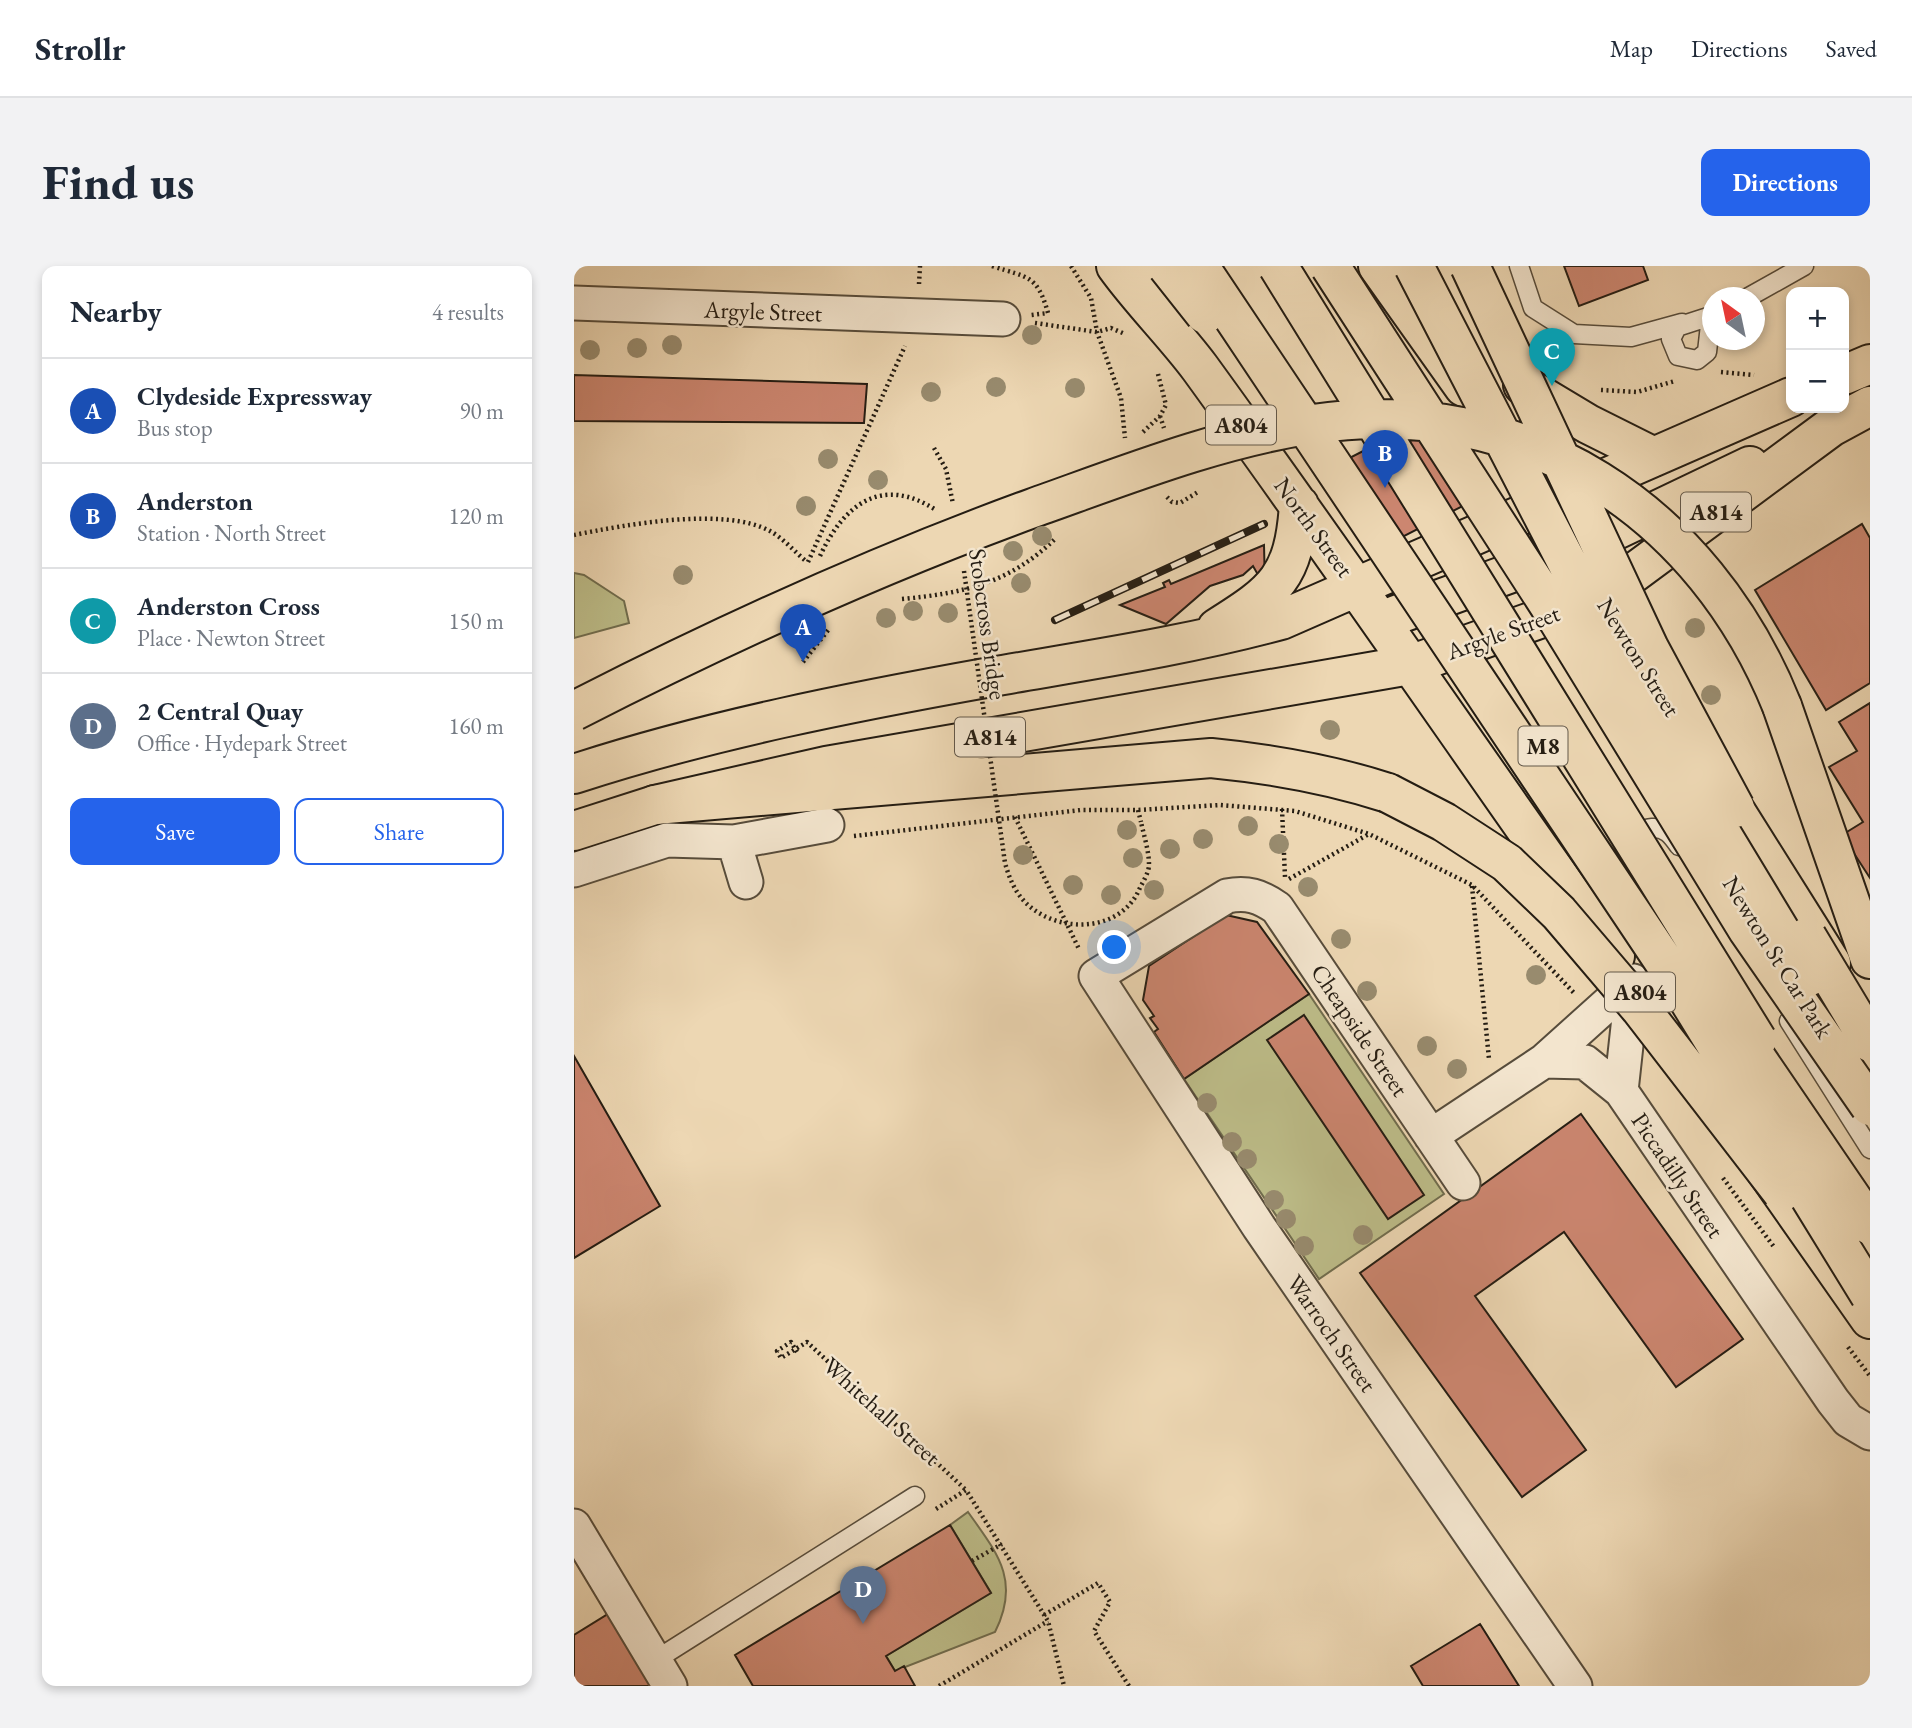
<!DOCTYPE html>
<meta charset="utf-8">
<style>
:root{--surface:#fff;--page:#f2f2f3;--text:#1f2937;--muted:#747a83;--line:#e0e1e3;--accent:#2563eb}
body{margin:0;font-family:"EB Garamond",serif;background:var(--page);color:var(--text)}
.controls{position:absolute;right:21px;top:21px;display:grid;overflow:hidden;border-radius:14px;box-shadow:0 4px 10px #0003}
.controls button{width:63px;height:63px;display:grid;place-items:center;padding:0;border:0;border-bottom:2px solid var(--line);background:var(--surface);color:var(--text);font:35px sans-serif}
.compass{position:absolute;left:1128px;top:21px;width:63px;height:63px;border-radius:50%;background:var(--surface);box-shadow:0 4px 10px #0003;rotate:327deg}
.you{position:absolute;left:541px;top:682px;width:24px;height:24px;margin:-18px;border:5px solid #fff;border-radius:50%;background:#1a73e8;box-shadow:0 0 0 10px #1a73e833}
.badge{display:grid;place-items:center;width:46px;height:46px;border-radius:50%;background:var(--accent);color:#fff;font-size:23px;font-weight:700}
.pin{position:absolute;translate:-50% -58px;filter:drop-shadow(0 2px 4px #0008)}
.pin::after{content:'';position:absolute;top:37px;width:24px;height:21px;background:inherit;clip-path:polygon(0 0,100% 0,50% 100%)}
.list{margin:0;padding:0;list-style:none}
h2{display:flex;justify-content:space-between;align-items:center;height:91px;margin:0;padding:0 28px;font-size:30px}
h2 small{font-size:23px;font-weight:400;color:var(--muted)}
.list li{display:grid;grid-template-columns:46px 1fr auto;gap:21px;align-items:center;box-sizing:border-box;height:105px;padding:0 28px;border-top:2px solid var(--line)}
.list b{display:block;font-size:26px;white-space:nowrap}
.list p{margin:0;font-size:23px;white-space:nowrap;color:var(--muted)}
.list em{font-size:23px;font-style:normal;color:var(--muted)}
.actions{display:flex;gap:14px;padding:21px 28px}
.actions a{flex:1;padding:16px 0;border:2px solid var(--accent);border-radius:14px;text-align:center;font-size:24px;color:var(--accent)}
.actions .main{background:var(--accent);color:#fff}
.map{position:relative;flex:none;width:1296px;height:1420px;overflow:hidden;border-radius:14px}
header{display:flex;align-items:center;gap:42px;box-sizing:border-box;height:98px;padding:0 35px;background:var(--surface);border-bottom:2px solid var(--line)}
header strong{font-size:33px}
nav{display:flex;gap:38px;margin-inline-start:auto;font-size:24px}
.intro{display:flex;align-items:center;justify-content:space-between;box-sizing:border-box;height:168px;padding:0 42px}
h1{margin:0;font-size:49px}
.button{padding:18px 32px;border-radius:14px;background:var(--accent);color:#fff;font-size:24px;font-weight:700}
main{display:flex;gap:42px;padding:0 42px}
aside{flex:1;background:var(--surface);border-radius:14px;box-shadow:0 4px 10px #0003}
.map>svg:first-child{display:block}
</style>
<header>
<strong>Strollr</strong>
<nav><a>Map</a><a>Directions</a><a>Saved</a></nav>
</header>
<div class="intro"><h1>Find us</h1><a class="button">Directions</a></div>
<main>
<aside>
<h2>Nearby<small>4 results</small></h2>
<ul class="list">
<li><span class="badge" style="background:#1a4fb4">A</span><div><b>Clydeside Expressway</b><p>Bus stop</p></div><em>90 m</em></li>
<li><span class="badge" style="background:#1a4fb4">B</span><div><b>Anderston</b><p>Station · North Street</p></div><em>120 m</em></li>
<li><span class="badge" style="background:#0f9aa8">C</span><div><b>Anderston Cross</b><p>Place · Newton Street</p></div><em>150 m</em></li>
<li><span class="badge" style="background:#5c6f8a">D</span><div><b>2 Central Quay</b><p>Office · Hydepark Street</p></div><em>160 m</em></li>
</ul>
<div class="actions"><a class="main">Save</a><a>Share</a></div>
</aside>
<div class="map">
<svg width="1296" height="1420" viewBox="0 0 1296 1420">
<rect width="100%" height="100%" fill="#edd7b3"/>
<filter id="stains"><feTurbulence type="fractalNoise" baseFrequency=".00286" numOctaves="4"/><feColorMatrix values="0 0 0 0 .2 0 0 0 0 .09 0 0 0 0 .02 0 0 0 .5 -.17"/></filter>
<radialGradient id="worn" r=".72"><stop offset=".6" stop-color="#630" stop-opacity="0"/><stop offset="1" stop-color="#630" stop-opacity=".3"/></radialGradient>
<!-- green -->
<path fill="#bdbd89" stroke="#716d4e" stroke-width="2" d="M 0,307 L 10,309 L 50,335 L 55,357 L 0,372 Z
M 735,728 L 870,928 L 745,1013 L 610,813 Z
M 394,1246 C 423,1287 447,1314 421,1366 L 321,1405 L 312,1390 L 417,1327 L 376,1259 Z"/>
<!-- building -->
<path fill="#cc8670" stroke="#251d13" stroke-width="2" d="M 990,0 L 1069,0 L 1074,14 L 1005,40 Z
M 0,109 L 293,118 L 290,157 L 0,155 Z
M 873,142 L 916,226 L 799,286 L 756,202 Z
M 1288,258 L 1296,272 L 1296,417 L 1252,444 L 1181,324 Z
M 690,279 L 691,321 L 679,300 L 669,309 L 636,320 L 592,358 L 546,339 L 591,321 L 589,317 L 595,314 L 597,318 Z
M 1296,437 L 1296,612 L 1268,569 L 1289,556 L 1255,501 L 1283,485 L 1265,456 Z
M 652,649 L 683,656 L 735,728 L 610,813 L 580,766 L 584,763 L 576,752 L 580,750 L 569,734 L 575,700 Z
M 730,749 L 850,929 L 814,953 L 693,774 Z
M 0,790 L 86,940 L 0,992 Z
M 1007,848 L 1169,1073 L 1102,1121 L 990,966 L 901,1030 L 1012,1184 L 948,1231 L 786,1007 Z
M 376,1259 L 417,1327 L 312,1390 L 321,1405 L 330,1400 L 341,1420 L 179,1420 L 161,1389 Z
M 34,1348 L 78,1420 L 0,1420 L 0,1369 Z
M 906,1358 L 945,1420 L 849,1420 L 837,1400 Z"/>
<g fill="none" stroke-linecap="round" stroke-linejoin="round">
<defs>
<path id="lane" d="M 945,0 L 959,42 L 1000,68 L 1057,71 L 1108,57
M 1173,32 L 1230,0
M 1137,50 L 1133,86 L 1123,94 L 1104,90 L 1097,73 L 1103,61 Z
M 1052,631 C 1054,610 1050,564 1078,562 C 1092,561 1098,570 1105,580
M 1215,755 L 1296,883
M 80,1395 L 341,1230"/>
<path id="street" d="M 0,37 L 429,53
M 160,576 L 172,616
M 0,604 L 93,574 L 160,576 L 253,559
M 970,795 L 1059,715
M 1047,825 L 1059,715
M 857,870 L 970,795 L 1011,796 L 1047,825 L 1259,1135 L 1274,1154 L 1296,1167
M 889,917 L 703,642 C 686,630 673,626 653,630 L 522,710 L 685,961 L 1001,1420
M 0,1260 L 96,1420"/>
<path id="primary" d="M 542,0 C 568,36 599,66 626,102 C 767,296 902,494 1041,690
M 1270,109 L 1296,98
M 949,119 L 1014,158 L 1080,191
M 822,349 L 1000,284 L 1176,200
M 643,362 C 702,325 720,311 725,239
M 0,508 C 135,464 277,436 417,411 C 515,394 611,380 707,354 L 1217,131
M 1142,514 L 1257,697
M 0,565 L 81,539 L 252,500 L 836,399 L 1027,331 L 1257,161 L 1296,140
M 1188,899 L 1296,1053"/>
<path id="highway" d="M 580,0 L 597,64
M 804,0 L 890,121
M 1208,440 L 1296,693
M 81,539 L 637,492 C 698,498 756,508 814,527"/>
</defs>
<!-- lane casing -->
<use href="#lane" stroke="#574c3b" stroke-width="21"/>
<!-- street casing -->
<use href="#street" stroke="#574c3b" stroke-width="37"/>
<!-- primary casing -->
<use href="#primary" stroke="#251d13" stroke-width="42"/>
<!-- highway casing -->
<use href="#highway" stroke="#251d13" stroke-width="42"/>
<!-- path -->
<path stroke="#251d13" stroke-width="4.5" stroke-dasharray="2 3.5" stroke-linecap="butt" d="M 418,0 C 454,12 463,8 474,47 L 457,49
M 497,0 L 517,32 L 523,66 L 547,132 L 551,172
M 345,18 L 346,0
M 461,57 L 523,66 L 537,62 L 551,68
M 1147,106 L 1180,109
M 1027,124 L 1063,126 L 1101,115
M 586,150 L 590,162
M 569,166 L 586,150 L 592,139 L 584,108
M 360,182 L 372,203 L 379,238
M 593,231 L 598,236 L 606,237 L 624,226
M 0,269 C 51,259 149,240 196,265 C 209,272 222,287 233,296
M 234,296 L 331,80
M 328,333 C 391,327 436,317 482,272
M 229,396 L 255,363
M 708,543 L 711,611
M 564,544 L 567,556
M 441,551 L 505,683
M 280,570 L 507,544 L 564,544 L 646,539 L 721,545 L 795,568 L 898,619 L 1001,728
M 715,613 L 795,568
M 898,620 L 915,793
M 1149,912 L 1200,981
M 1274,1081 L 1296,1110
M 223,1086 L 217,1076 L 203,1085 L 207,1092 L 233,1076 L 392,1224
M 362,1243 L 392,1224 L 474,1355 L 490,1420
M 398,1295 L 428,1278
M 470,1349 L 524,1317 L 536,1336 L 520,1365 L 555,1420
M 365,1420 L 474,1355"/>
<!-- lane -->
<use href="#lane" stroke="#f3e5ce" stroke-width="18"/>
<!-- street -->
<use href="#street" stroke="#f3e5ce" stroke-width="33"/>
<!-- primary -->
<use href="#primary" stroke="#edd7b3" stroke-width="38"/>
<!-- highway -->
<use href="#highway" stroke="#edd7b3" stroke-width="38"/>
<defs>
<path id="rail" d="M 481,354 L 690,258"/>
</defs>
<!-- rail casing -->
<use href="#rail" stroke="#251d13" stroke-width="8"/>
<!-- rail -->
<use href="#rail" stroke="#f3e5ce" stroke-width="5" stroke-dasharray="16" stroke-linecap="butt"/>
<defs>
<path id="highway-bridge" d="M 593,0 L 631,48
M 625,0 L 1103,715 L 1296,1029
M 704,0 L 1183,774
M 756,0 L 975,339 L 1174,664 L 1296,840
M 840,0 L 1049,405 L 1234,711
M 896,0 L 1075,382 L 1161,542
M 0,445 C 149,369 302,299 459,242 C 549,210 644,172 739,158 C 952,127 1130,246 1208,440
M 814,527 L 870,556 L 933,597 L 985,647 L 1066,742 L 1208,926
M 1233,671 L 1296,776
M 1157,755 L 1296,959"/>
</defs>
<!-- highway-bridge casing -->
<use href="#highway-bridge" stroke="#251d13" stroke-width="42" stroke-linecap="butt"/>
<!-- path-bridge -->
<path stroke="#251d13" stroke-width="4.5" stroke-dasharray="2 3.5" stroke-linecap="butt" d="M 246,290 C 270,238 308,209 362,244
M 390,305 L 431,597 C 435,611 440,624 450,635 C 481,668 545,668 565,624 C 568,617 575,607 575,599 C 575,585 570,570 567,556"/>
<!-- highway-bridge -->
<use href="#highway-bridge" stroke="#edd7b3" stroke-width="38"/>
</g>
<!-- trees -->
<g fill="#988b6e">
<circle cx="458" cy="69" r="10"/>
<circle cx="98" cy="79" r="10"/>
<circle cx="63" cy="82" r="10"/>
<circle cx="16" cy="84" r="10"/>
<circle cx="422" cy="121" r="10"/>
<circle cx="501" cy="122" r="10"/>
<circle cx="357" cy="126" r="10"/>
<circle cx="254" cy="193" r="10"/>
<circle cx="304" cy="214" r="10"/>
<circle cx="232" cy="240" r="10"/>
<circle cx="468" cy="270" r="10"/>
<circle cx="439" cy="285" r="10"/>
<circle cx="109" cy="309" r="10"/>
<circle cx="447" cy="317" r="10"/>
<circle cx="339" cy="345" r="10"/>
<circle cx="374" cy="347" r="10"/>
<circle cx="312" cy="352" r="10"/>
<circle cx="1121" cy="362" r="10"/>
<circle cx="1137" cy="429" r="10"/>
<circle cx="756" cy="464" r="10"/>
<circle cx="674" cy="560" r="10"/>
<circle cx="553" cy="564" r="10"/>
<circle cx="629" cy="573" r="10"/>
<circle cx="705" cy="578" r="10"/>
<circle cx="596" cy="583" r="10"/>
<circle cx="449" cy="589" r="10"/>
<circle cx="559" cy="592" r="10"/>
<circle cx="499" cy="619" r="10"/>
<circle cx="734" cy="621" r="10"/>
<circle cx="580" cy="624" r="10"/>
<circle cx="537" cy="629" r="10"/>
<circle cx="767" cy="673" r="10"/>
<circle cx="962" cy="709" r="10"/>
<circle cx="793" cy="725" r="10"/>
<circle cx="853" cy="780" r="10"/>
<circle cx="883" cy="803" r="10"/>
<circle cx="633" cy="837" r="10"/>
<circle cx="658" cy="876" r="10"/>
<circle cx="673" cy="893" r="10"/>
<circle cx="700" cy="934" r="10"/>
<circle cx="712" cy="953" r="10"/>
<circle cx="789" cy="969" r="10"/>
<circle cx="730" cy="980" r="10"/>
</g>
<g text-anchor="middle" dominant-baseline="central" stroke-width="5" stroke-linejoin="round" paint-order="stroke">
<!-- shield labels -->
<g fill="#f3e5ce" stroke="#63594b" stroke-width="2">
<rect x="632" y="139.5" width="70" height="39" rx="5"/>
<rect x="1107" y="226.5" width="70" height="39" rx="5"/>
<rect x="381" y="451.5" width="70" height="39" rx="5"/>
<rect x="944.5" y="460.5" width="49" height="39" rx="5"/>
<rect x="1031" y="706.5" width="70" height="39" rx="5"/>
</g>
<g font-size="23" font-weight="bold" fill="#251d13">
<text x="667" y="159">A804</text>
<text x="1142" y="246">A814</text>
<text x="416" y="471">A814</text>
<text x="969" y="480">M8</text>
<text x="1066" y="726">A804</text>
</g>
<!-- street labels -->
<g font-size="24" fill="#251d13" stroke="#f3e5ce">
<text transform="translate(189 45) rotate(2)">Argyle Street</text>
<text transform="translate(740 261) rotate(54)">North Street</text>
<text transform="translate(414 358) rotate(82)">Stobcross Bridge</text>
<text transform="translate(929 366) rotate(-20)">Argyle Street</text>
<text transform="translate(1065 391) rotate(58)">Newton Street</text>
<text transform="translate(1204 691) rotate(58)">Newton St Car Park</text>
<text transform="translate(786 764) rotate(56)">Cheapside Street</text>
<text transform="translate(1104 909) rotate(56)">Piccadilly Street</text>
<text transform="translate(758 1067) rotate(55)">Warroch Street</text>
<text transform="translate(308 1145) rotate(42)">Whitehall Street</text>
</g>
</g>
<rect width="100%" height="100%" filter="url(#stains)"/>
<rect width="100%" height="100%" fill="url(#worn)"/>
</svg>
<div class="controls">
<button>+</button>
<button>−</button>
</div>
<svg class="compass" viewBox="-18 -18 36 36"><path d="M0-13l5 13h-10z" fill="#e53935"/><path d="M0 13l5-13h-10z" fill="#747a83"/></svg>
<div class="you"></div>
<div class="pin badge" style="left:229px;top:396px;background:#1a4fb4">A</div>
<div class="pin badge" style="left:811px;top:222px;background:#1a4fb4">B</div>
<div class="pin badge" style="left:978px;top:120px;background:#0f9aa8">C</div>
<div class="pin badge" style="left:289px;top:1358px;background:#5c6f8a">D</div>
</div>
</main>
